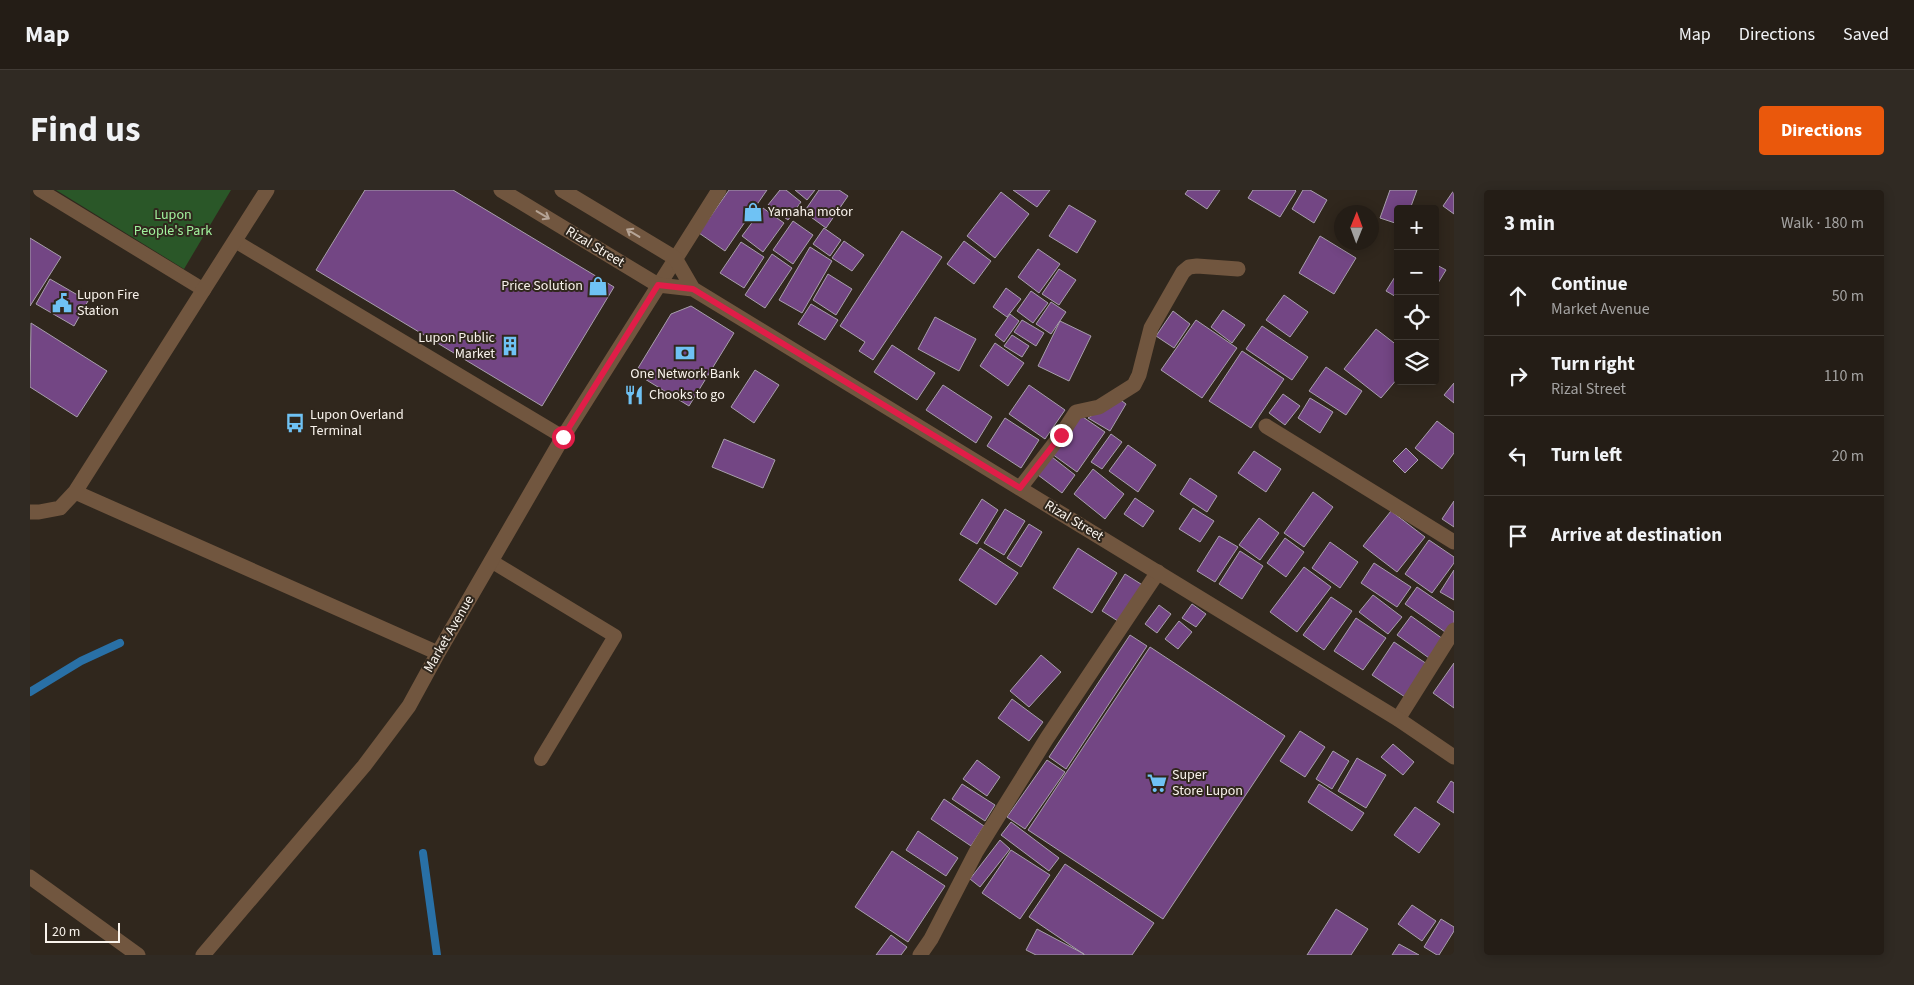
<!DOCTYPE html>
<meta charset="utf-8">
<style>
:root{--surface:#241d16;--page:#302a23;--text:#f1f3f6;--muted:#a3a2a1;--line:#413b35;--accent:#ea580c}
body{margin:0;font-family:"Source Sans 3",sans-serif;background:var(--page);color:var(--text)}
.controls{position:absolute;right:15px;top:15px;display:grid;overflow:hidden;border-radius:5px;box-shadow:0 2px 12px #0003}
.controls button{width:45px;height:45px;display:grid;place-items:center;padding:0;border:0;border-bottom:1px solid var(--line);background:var(--surface);color:var(--text);font:25px sans-serif}
.compass{position:absolute;left:1304px;top:15px;width:45px;height:45px;border-radius:50%;background:var(--surface);box-shadow:0 2px 12px #0003;rotate:1deg}
.scale{position:absolute;left:15px;bottom:12px;width:75px;box-sizing:border-box;padding-left:5px;border:2px solid #f9f3ec;border-top:0;font-size:14px;line-height:18px;white-space:nowrap;color:#f9f3ec;-webkit-text-stroke:4px #30271d;paint-order:stroke}
.stop{position:absolute;width:15px;height:15px;margin:-11px;border:4px solid #e11d48;border-radius:50%;background:#fff}
.stop.end{background:#e11d48;border-color:#fff;box-shadow:0 1px 5px #0008}
.list{margin:0;padding:0;list-style:none}
h2{display:flex;justify-content:space-between;align-items:center;height:65px;margin:0;padding:0 20px;font-size:21px}
h2 small{font-size:16px;font-weight:400;color:var(--muted)}
.list li{display:grid;grid-template-columns:32px 1fr auto;gap:15px;align-items:center;box-sizing:border-box;height:80px;padding:0 20px;border-top:1px solid var(--line)}
.list b{display:block;font-size:19px;white-space:nowrap}
.list p{margin:0;font-size:16px;white-space:nowrap;color:var(--muted)}
.list em{font-size:16px;font-style:normal;color:var(--muted)}
.icon{flex:none;width:28px;height:28px;fill:none;stroke:currentColor;stroke-width:2;stroke-linecap:round;stroke-linejoin:round}
.map{position:relative;flex:none;width:1424px;height:765px;overflow:hidden;border-radius:5px}
header{display:flex;align-items:center;gap:30px;box-sizing:border-box;height:70px;padding:0 25px;background:var(--surface);border-bottom:1px solid var(--line)}
header strong{font-size:24px}
nav{display:flex;gap:28px;margin-inline-start:auto;font-size:18px}
.intro{display:flex;align-items:center;justify-content:space-between;box-sizing:border-box;height:120px;padding:0 30px}
h1{margin:0;font-size:35px}
.button{padding:12px 22px;border-radius:5px;background:var(--accent);color:#fff;font-size:18px;font-weight:700}
main{display:flex;gap:30px;padding:0 30px}
aside{flex:1;background:var(--surface);border-radius:5px;box-shadow:0 2px 12px #0003}
.map>svg:first-child{display:block}
</style>
<header>
<strong>Map</strong>
<nav><a>Map</a><a>Directions</a><a>Saved</a></nav>
</header>
<div class="intro"><h1>Find us</h1><a class="button">Directions</a></div>
<main>
<div class="map">
<svg width="1424" height="765" viewBox="0 0 1424 765">
<rect width="100%" height="100%" fill="#30271d"/>
<!-- green -->
<path fill="#2a5728" d="M 26,0 L 201,0 L 154,79 Z"/>
<g fill="none" stroke-linecap="round" stroke-linejoin="round">
<!-- stream -->
<path stroke="#2970a6" stroke-width="8" d="M 0,502 L 51,471 L 90,453
M 393,663 L 407,765"/>
</g>
<!-- building -->
<path fill="#734684" stroke="#a89fac" d="M 335,0 L 423,0 L 584,97 L 512,216 L 286,80 Z
M 699,0 L 737,0 L 695,61 L 669,43 Z
M 750,0 L 756,0 L 771,12 L 758,30 L 738,15 Z
M 765,0 L 785,0 L 777,10 Z
M 789,0 L 809,0 L 818,6 L 796,38 L 774,22 Z
M 983,0 L 1020,0 L 1007,17 Z
M 1158,0 L 1190,0 L 1177,19 L 1155,4 Z
M 1223,0 L 1265,0 L 1266,1 L 1250,27 L 1218,8 Z
M 1273,0 L 1280,0 L 1297,10 L 1284,33 L 1262,19 Z
M 1360,0 L 1387,0 L 1380,19 L 1368,19 L 1368,34 L 1350,28 Z
M 1424,0 L 1424,24 L 1413,16 Z
M 971,2 L 999,24 L 965,68 L 937,46 Z
M 1039,15 L 1066,31 L 1047,63 L 1019,46 Z
M 733,18 L 754,33 L 733,62 L 712,46 Z
M 763,31 L 783,45 L 763,74 L 743,60 Z
M 794,38 L 811,50 L 800,66 L 783,54 Z
M 872,41 L 912,67 L 843,170 L 829,161 L 835,152 L 810,136 Z
M 1290,46 L 1326,68 L 1304,104 L 1269,83 Z
M 0,48 L 31,67 L 0,116 Z
M 814,51 L 834,65 L 822,81 L 802,68 Z
M 934,51 L 961,71 L 944,94 L 917,74 Z
M 711,52 L 734,67 L 714,98 L 690,83 Z
M 780,57 L 802,71 L 772,123 L 749,110 Z
M 1008,59 L 1030,74 L 1009,103 L 988,87 Z
M 742,64 L 762,78 L 735,118 L 715,105 Z
M 1405,74 L 1416,80 L 1405,98 Z
M 1029,79 L 1046,90 L 1029,115 L 1012,104 Z
M 1368,82 L 1368,108 L 1356,101 Z
M 798,84 L 822,99 L 806,125 L 783,110 Z
M 20,89 L 58,111 L 44,136 L 6,114 Z
M 976,98 L 991,109 L 977,127 L 963,117 Z
M 1001,101 L 1018,113 L 1003,133 L 987,121 Z
M 1254,105 L 1278,122 L 1260,147 L 1236,130 Z
M 1021,112 L 1036,122 L 1021,144 L 1006,134 Z
M 781,114 L 808,130 L 795,150 L 768,134 Z
M 661,116 L 704,143 L 659,216 L 605,183 L 641,124 Z
M 1193,120 L 1215,135 L 1202,153 L 1181,137 Z
M 1143,121 L 1160,134 L 1144,158 L 1126,146 Z
M 980,124 L 989,131 L 974,152 L 965,145 Z
M 905,127 L 946,149 L 929,181 L 888,159 Z
M 992,130 L 1014,143 L 1006,156 L 984,142 Z
M 1166,130 L 1207,158 L 1172,208 L 1131,180 Z
M 1030,131 L 1061,146 L 1039,191 L 1008,176 Z
M 1,133 L 77,181 L 47,227 L 0,197 Z
M 1232,136 L 1278,167 L 1262,190 L 1216,159 Z
M 1346,139 L 1368,156 L 1368,188 L 1351,208 L 1314,179 Z
M 982,145 L 999,156 L 992,167 L 974,156 Z
M 965,153 L 994,173 L 978,196 L 950,176 Z
M 862,155 L 905,183 L 887,210 L 844,182 Z
M 1212,161 L 1254,189 L 1221,238 L 1179,211 Z
M 1296,177 L 1332,201 L 1316,225 L 1279,201 Z
M 725,180 L 749,195 L 724,233 L 701,217 Z
M 1424,193 L 1424,213 L 1414,205 Z
M 913,195 L 962,227 L 946,253 L 896,220 Z
M 999,195 L 1035,220 L 1015,249 L 979,224 Z
M 1253,204 L 1270,216 L 1255,235 L 1239,223 Z
M 1088,208 L 1096,214 L 1080,241 L 1058,228 Z
M 1280,208 L 1303,222 L 1290,243 L 1268,228 Z
M 1050,225 L 1075,242 L 1047,282 L 1022,264 Z
M 975,228 L 1009,250 L 991,278 L 957,256 Z
M 1407,231 L 1424,244 L 1424,263 L 1412,279 L 1385,258 Z
M 1081,244 L 1092,252 L 1072,279 L 1061,272 Z
M 694,249 L 745,270 L 733,298 L 682,277 Z
M 1098,255 L 1126,275 L 1108,302 L 1079,281 Z
M 1376,258 L 1388,270 L 1375,283 L 1363,271 Z
M 1224,261 L 1251,279 L 1236,302 L 1208,283 Z
M 1022,267 L 1045,285 L 1032,303 L 1008,285 Z
M 1063,279 L 1094,304 L 1075,329 L 1044,304 Z
M 1160,288 L 1187,306 L 1177,322 L 1150,304 Z
M 1283,302 L 1303,317 L 1274,357 L 1254,343 Z
M 1105,308 L 1124,321 L 1113,337 L 1094,324 Z
M 952,309 L 968,320 L 947,354 L 930,344 Z
M 1424,311 L 1424,337 L 1412,329 Z
M 1163,318 L 1184,331 L 1170,352 L 1149,339 Z
M 975,319 L 995,331 L 974,365 L 954,353 Z
M 1361,321 L 1395,347 L 1367,382 L 1333,356 Z
M 1229,328 L 1249,343 L 1230,370 L 1209,355 Z
M 999,334 L 1012,342 L 991,377 L 977,368 Z
M 1189,346 L 1208,357 L 1185,392 L 1167,381 Z
M 1255,348 L 1274,362 L 1256,387 L 1237,373 Z
M 1399,350 L 1424,367 L 1424,373 L 1402,403 L 1375,384 Z
M 1300,352 L 1328,372 L 1310,398 L 1282,378 Z
M 950,358 L 988,383 L 966,415 L 929,390 Z
M 1048,358 L 1087,383 L 1062,423 L 1023,398 Z
M 1210,361 L 1233,376 L 1212,409 L 1189,394 Z
M 1344,373 L 1381,397 L 1367,417 L 1331,393 Z
M 1274,377 L 1301,397 L 1267,442 L 1240,422 Z
M 1424,380 L 1424,410 L 1410,402 Z
M 1095,384 L 1114,396 L 1091,433 L 1072,421 Z
M 1387,397 L 1424,422 L 1424,436 L 1418,444 L 1375,414 Z
M 1343,405 L 1372,427 L 1358,444 L 1329,422 Z
M 1301,407 L 1322,421 L 1294,460 L 1273,445 Z
M 1162,414 L 1176,424 L 1166,437 L 1152,428 Z
M 1129,415 L 1141,424 L 1127,443 L 1115,434 Z
M 1381,426 L 1413,449 L 1399,468 L 1367,445 Z
M 1326,428 L 1356,448 L 1333,480 L 1304,461 Z
M 1149,431 L 1162,442 L 1148,459 L 1135,449 Z
M 1100,445 L 1117,456 L 1036,579 L 1019,567 Z
M 1364,452 L 1397,474 L 1375,507 L 1342,485 Z
M 1120,457 L 1255,546 L 1133,729 L 998,640 Z
M 1011,465 L 1031,482 L 999,517 L 980,501 Z
M 1424,473 L 1424,518 L 1403,503 Z
M 982,509 L 1013,532 L 999,551 L 968,528 Z
M 1270,541 L 1295,557 L 1275,587 L 1250,571 Z
M 1363,554 L 1384,572 L 1373,585 L 1351,567 Z
M 1303,561 L 1319,571 L 1302,599 L 1286,589 Z
M 1327,568 L 1356,585 L 1336,618 L 1308,601 Z
M 947,570 L 970,587 L 957,606 L 933,589 Z
M 1017,570 L 1035,582 L 995,639 L 977,627 Z
M 1421,591 L 1424,593 L 1424,623 L 1407,612 Z
M 932,594 L 965,615 L 955,631 L 922,609 Z
M 1289,594 L 1334,623 L 1322,641 L 1278,612 Z
M 914,609 L 954,636 L 941,656 L 901,629 Z
M 1385,617 L 1410,634 L 1389,663 L 1364,645 Z
M 981,632 L 1029,668 L 1019,681 L 971,645 Z
M 888,641 L 928,668 L 916,686 L 876,660 Z
M 970,650 L 980,659 L 950,697 L 940,689 Z
M 981,660 L 1020,685 L 990,729 L 952,703 Z
M 862,661 L 915,696 L 878,752 L 825,717 Z
M 1035,674 L 1124,733 L 1102,765 L 1055,765 L 999,727 Z
M 1382,715 L 1406,731 L 1392,751 L 1368,734 Z
M 1306,719 L 1338,739 L 1321,765 L 1277,765 Z
M 1411,729 L 1424,737 L 1424,741 L 1409,765 L 1407,765 L 1394,757 Z
M 1007,739 L 1054,764 L 1053,765 L 1006,765 L 996,760 Z
M 861,745 L 877,757 L 871,765 L 846,765 Z
M 1369,754 L 1389,765 L 1362,765 Z"/>
<g fill="none" stroke-linecap="round" stroke-linejoin="round">
<!-- service -->
<path stroke="#71563f" stroke-width="14" d="M 10,0 L 174,100
M 205,51 L 533,247
M 461,371 L 585,446 L 511,569"/>
<!-- minor -->
<path stroke="#71563f" stroke-width="15" d="M 1236,236 L 1424,352
M 990,298 L 1031,245 L 1046,222 L 1069,217 L 1104,195 L 1109,185 L 1121,138 L 1153,82 L 1159,77 L 1167,76 L 1208,79
M 45,302 L 408,463
M 0,322 L 9,322 L 30,318 L 45,302 L 237,0
M 1368,529 L 1424,440
M 0,687 L 108,765
M 173,765 L 334,576 L 379,516 L 408,463 L 533,247 L 689,0
M 890,765 L 901,749 L 946,662 L 1017,548 L 1128,382"/>
<!-- tertiary -->
<path stroke="#71563f" stroke-width="15" d="M 471,0 L 628,95 L 663,99 L 1368,529 L 1424,567
M 532,0 L 645,68 L 663,99"/>
</g>
<!-- one-way arrows -->
<defs><path id="oneway-shaft" d="M-6 0H5M1.5-3L5.5 0L1.5 3" fill="none" stroke-width="1.6" stroke-linecap="round" stroke-linejoin="round" transform="scale(1.25)"/></defs>
<g stroke="#b5a496">
<use href="#oneway-shaft" transform="translate(513 25) rotate(31)"/>
<use href="#oneway-shaft" transform="translate(603 43) rotate(-149)"/>
</g>
<g fill="none" stroke-linecap="round" stroke-linejoin="round">
<!-- route -->
<path stroke="#e11d48" stroke-width="6" d="M 533,247 L 628,95 L 663,99 L 990,298 L 1031,245"/>
</g>
<!-- icons -->
<defs>
<symbol id="shop-bare" viewBox="-9 -9 18 18"><path d="M-5-2.5h2.3a2.7 3.5 0 0 1 5.4 0H5L5.5 6h-11ZM-1.5-2.5h3a1.5 2.3 0 0 0-3 0Z" fill="#6fc2f4" stroke="#30271d" stroke-width="2.5" paint-order="stroke"/></symbol>
<symbol id="civic-bare" viewBox="-9 -9 18 18"><path d="M-.6-6.5H3V-4.5H.6V-3L4-1V1h2V6H-6V1h2V-1L-.6-3ZM-1.2 2.5V6h2.4V2.5Z" fill="#6fc2f4" stroke="#30271d" stroke-width="2.5" paint-order="stroke"/></symbol>
<symbol id="building-bare" viewBox="-9 -9 18 18"><path d="M-4-6H4V6H1V3H-1V6H-4ZM-2.5-4.3h1.7v1.8h-1.7ZM.8-4.3h1.7v1.8H.8ZM-2.5-1h1.7V.8h-1.7ZM.8-1h1.7V.8H.8Z" fill="#6fc2f4" stroke="#30271d" stroke-width="2.5" paint-order="stroke"/></symbol>
<symbol id="bank-bare" viewBox="-9 -9 18 18"><path d="M-6-4H6V4H-6ZM0-2.3a2.3 2.3 0 1 0 0 4.6a2.3 2.3 0 1 0 0-4.6Z" fill="#6fc2f4" stroke="#30271d" stroke-width="2.5" paint-order="stroke"/></symbol>
<symbol id="restaurant-bare" viewBox="-9 -9 18 18"><path d="M-5-6h1v4h1v-4h1v4h1v-4h1v5L-1.5 .5V6h-2V.5L-5-1ZM5-6V6H3V1.5H1.5Q1.5-4 5-6Z" fill="#6fc2f4" stroke="#30271d" stroke-width="2.5" paint-order="stroke"/></symbol>
<symbol id="bus-bare" viewBox="-9 -9 18 18"><path d="M-5-6H5V4H4V6H2V4H-2V6H-4V4H-5ZM-3.5-4V0h7V-4ZM-3.5 1.2v1.5H-2V1.2ZM2 1.2v1.5H3.5V1.2Z" fill="#6fc2f4" stroke="#30271d" stroke-width="2.5" paint-order="stroke"/></symbol>
<symbol id="supermarket-bare" viewBox="-9 -9 18 18"><path d="M-6-5.5h2.5l.6 2H6L4.5 2H-2.5L-4.4-4H-6ZM-1.5 3.2a1.3 1.3 0 1 0 .1 0ZM3 3.2a1.3 1.3 0 1 0 .1 0Z" fill="#6fc2f4" stroke="#30271d" stroke-width="2.5" paint-order="stroke"/></symbol>
</defs>
<g fill-rule="evenodd">
<use href="#shop-bare" x="709" y="8" width="28" height="28"/>
<use href="#shop-bare" x="554" y="82" width="28" height="28"/>
<use href="#civic-bare" x="18" y="99" width="28" height="28"/>
<use href="#building-bare" x="466" y="142" width="28" height="28"/>
<use href="#bank-bare" x="641" y="149" width="28" height="28"/>
<use href="#restaurant-bare" x="590" y="191" width="28" height="28"/>
<use href="#bus-bare" x="251" y="219" width="28" height="28"/>
<use href="#supermarket-bare" x="1113" y="579" width="28" height="28"/>
</g>
<g text-anchor="middle" dominant-baseline="central" stroke-width="4" stroke-linejoin="round" paint-order="stroke">
<!-- poi labels -->
<g font-size="14" fill="#f9f3ec" stroke="#30271d" text-anchor="start">
<text x="738" y="22">Yamaha motor</text>
<text x="553" y="96" text-anchor="end">Price Solution</text>
<text x="47" y="105">Lupon Fire<tspan x="47" dy="16">Station</tspan></text>
<text x="465" y="148" text-anchor="end">Lupon Public<tspan x="465" dy="16">Market</tspan></text>
<text x="655" y="184" text-anchor="middle">One Network Bank</text>
<text x="619" y="205">Chooks to go</text>
<text x="280" y="225">Lupon Overland<tspan x="280" dy="16">Terminal</tspan></text>
<text x="1142" y="585">Super<tspan x="1142" dy="16">Store Lupon</tspan></text>
</g>
<!-- park labels -->
<g font-size="14" fill="#a1f29d" stroke="#30271d">
<text x="143" y="25">Lupon<tspan x="143" dy="16">People's Park</tspan></text>
</g>
<!-- street labels -->
<g font-size="14" fill="#f9f3ec" stroke="#30271d">
<text transform="translate(565 57) rotate(31)">Rizal Street</text>
<text transform="translate(1044 331) rotate(31)">Rizal Street</text>
<text transform="translate(419 444) rotate(-60)">Market Avenue</text>
</g>
</g>
</svg>
<div class="controls">
<button>+</button>
<button>−</button>
<button><svg class="icon" aria-label="locate" viewBox="0 0 24 24"><circle cx="12" cy="12" r="6"/><path d="M12 2v4M12 18v4M2 12h4M18 12h4"/></svg></button>
<button><svg class="icon" aria-label="layers" viewBox="0 0 24 24"><path d="M12 4l9 5-9 5-9-5zM3 14l9 5 9-5"/></svg></button>
</div>
<svg class="compass" viewBox="-18 -18 36 36"><path d="M0-13l5 13h-10z" fill="#e53935"/><path d="M0 13l5-13h-10z" fill="#a3a2a1"/></svg>
<div class="scale">20 m</div>
<div class="stop" style="left:533px;top:247px"></div>
<div class="stop end" style="left:1031px;top:245px"></div>
</div>
<aside>
<h2>3 min<small>Walk · 180 m</small></h2>
<ul class="list">
<li><svg class="icon" aria-label="ahead" viewBox="0 0 24 24"><path d="M12 20V5M6 11l6-6 6 6"/></svg><div><b>Continue</b><p>Market Avenue</p></div><em>50 m</em></li>
<li><svg class="icon" aria-label="right" viewBox="0 0 24 24"><path d="M7 20v-9h11M14 6l5 5-5 5"/></svg><div><b>Turn right</b><p>Rizal Street</p></div><em>110 m</em></li>
<li><svg class="icon" aria-label="left" viewBox="0 0 24 24"><path d="M17 20v-9H6M10 6l-5 5 5 5"/></svg><div><b>Turn left</b></div><em>20 m</em></li>
<li><svg class="icon" aria-label="arrive" viewBox="0 0 24 24"><path d="M6 21V4h12l-3 4 3 4H6"/></svg><div><b>Arrive at destination</b></div></li>
</ul>
</aside>
</main>
